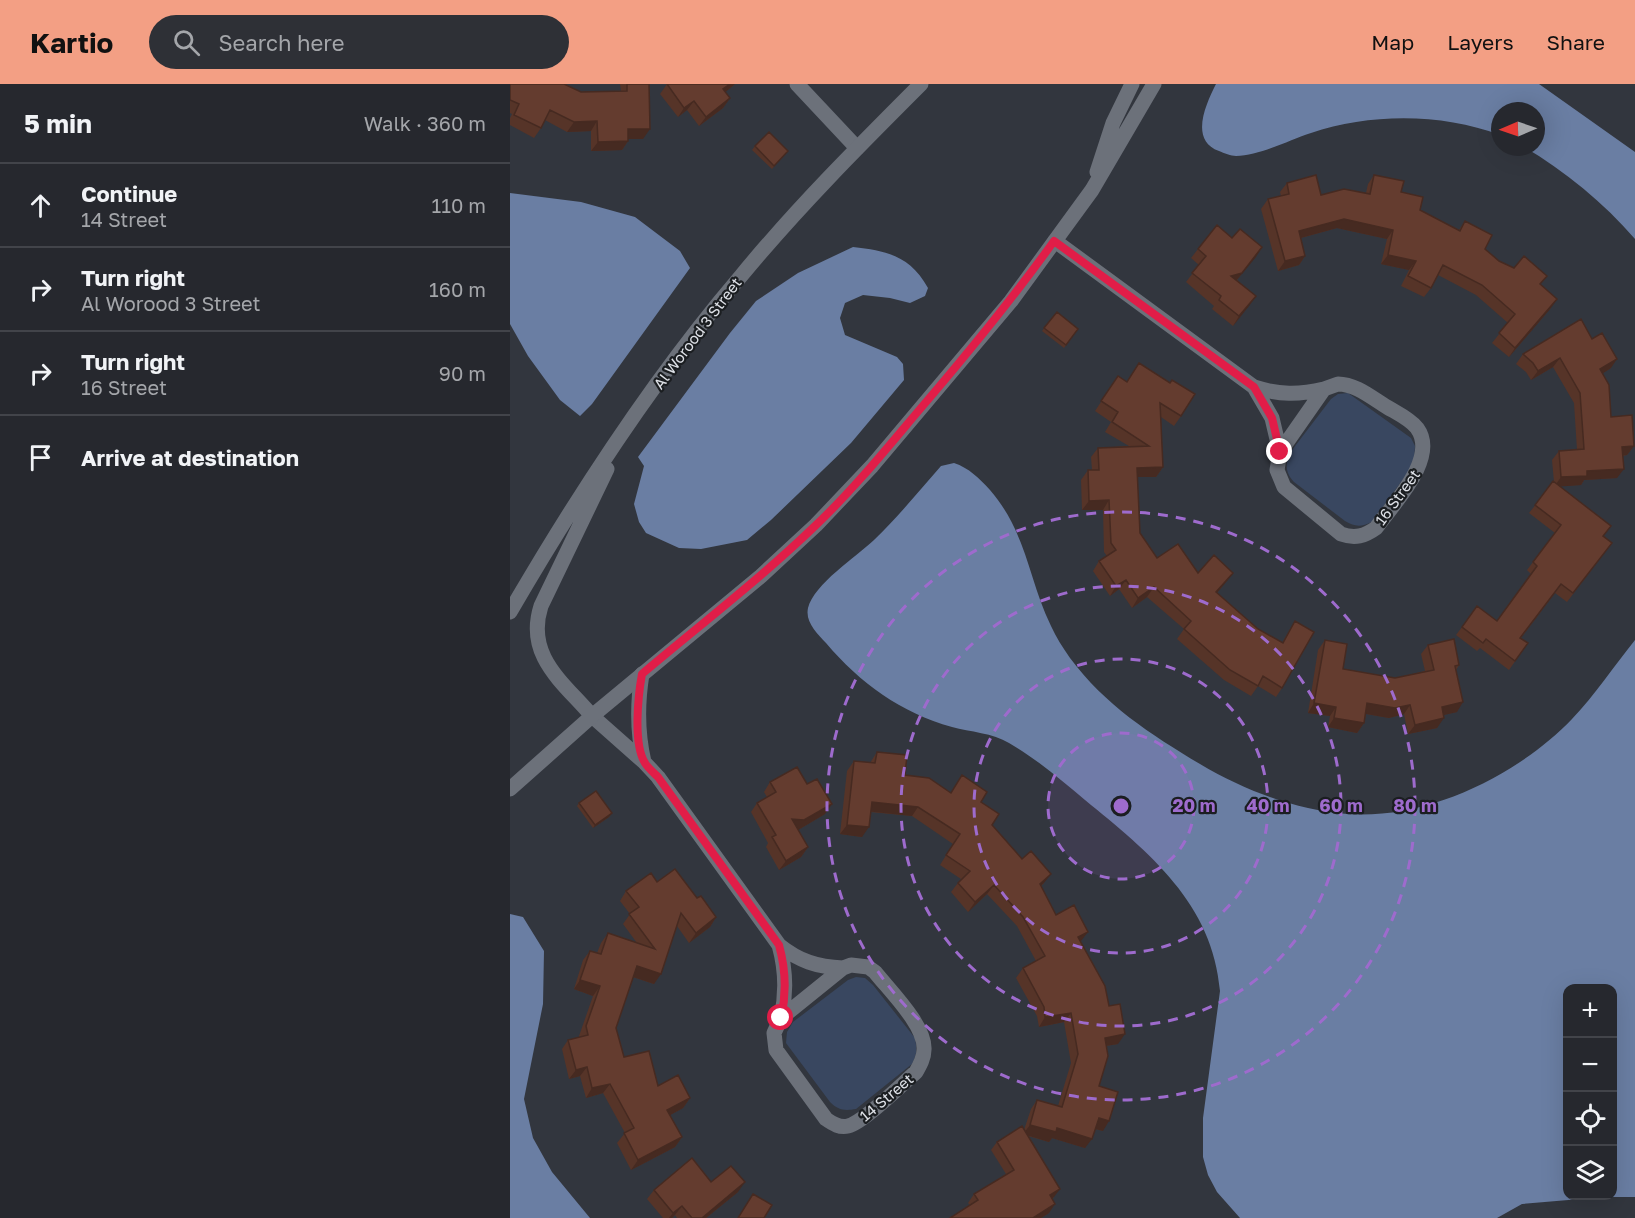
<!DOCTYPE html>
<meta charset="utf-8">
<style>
:root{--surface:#26282e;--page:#2e3036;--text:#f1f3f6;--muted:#a4a6aa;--line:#42444a;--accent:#f39f84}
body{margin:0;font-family:"Golos Text",sans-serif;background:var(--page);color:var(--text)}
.controls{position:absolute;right:18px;bottom:18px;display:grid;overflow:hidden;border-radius:12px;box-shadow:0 6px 24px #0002}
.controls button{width:54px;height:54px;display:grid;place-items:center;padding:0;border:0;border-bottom:2px solid var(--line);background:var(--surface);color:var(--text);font:30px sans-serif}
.compass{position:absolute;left:981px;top:18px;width:54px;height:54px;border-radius:50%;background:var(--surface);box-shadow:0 6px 24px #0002;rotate:268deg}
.stop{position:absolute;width:18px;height:18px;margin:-14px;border:4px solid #e11d48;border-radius:50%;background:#fff}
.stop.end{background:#e11d48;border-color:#fff;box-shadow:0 2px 6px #0008}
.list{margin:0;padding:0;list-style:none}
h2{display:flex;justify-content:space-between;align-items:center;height:78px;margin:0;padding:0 24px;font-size:26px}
h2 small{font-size:20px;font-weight:400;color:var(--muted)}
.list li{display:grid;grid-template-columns:39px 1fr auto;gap:18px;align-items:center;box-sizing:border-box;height:84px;padding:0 24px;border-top:2px solid var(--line)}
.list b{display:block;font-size:22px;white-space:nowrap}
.list p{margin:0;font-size:20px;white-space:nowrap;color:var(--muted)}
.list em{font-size:20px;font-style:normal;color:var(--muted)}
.icon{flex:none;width:33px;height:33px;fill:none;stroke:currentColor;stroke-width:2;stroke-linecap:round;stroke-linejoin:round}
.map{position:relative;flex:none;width:1125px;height:1134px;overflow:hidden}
header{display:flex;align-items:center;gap:36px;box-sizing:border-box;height:84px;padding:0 30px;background:var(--accent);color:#111}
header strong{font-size:28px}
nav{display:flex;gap:33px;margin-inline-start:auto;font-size:21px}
.search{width:420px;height:54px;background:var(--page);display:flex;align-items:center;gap:15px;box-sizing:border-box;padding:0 21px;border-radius:33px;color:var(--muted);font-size:22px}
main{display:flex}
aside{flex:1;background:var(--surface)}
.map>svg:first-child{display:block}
</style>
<header>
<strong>Kartio</strong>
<div class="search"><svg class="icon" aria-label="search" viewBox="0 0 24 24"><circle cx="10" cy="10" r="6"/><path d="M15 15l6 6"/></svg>Search here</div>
<nav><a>Map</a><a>Layers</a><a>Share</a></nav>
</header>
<main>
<aside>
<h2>5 min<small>Walk · 360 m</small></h2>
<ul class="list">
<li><svg class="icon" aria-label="ahead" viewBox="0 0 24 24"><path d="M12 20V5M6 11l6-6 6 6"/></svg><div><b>Continue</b><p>14 Street</p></div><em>110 m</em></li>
<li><svg class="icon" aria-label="right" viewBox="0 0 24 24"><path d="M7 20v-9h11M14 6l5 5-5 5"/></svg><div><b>Turn right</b><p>Al Worood 3 Street</p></div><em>160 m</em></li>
<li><svg class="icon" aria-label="right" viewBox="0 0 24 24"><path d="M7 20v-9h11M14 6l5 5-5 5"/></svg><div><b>Turn right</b><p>16 Street</p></div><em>90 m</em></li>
<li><svg class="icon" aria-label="arrive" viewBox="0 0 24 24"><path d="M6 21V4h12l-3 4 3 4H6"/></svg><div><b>Arrive at destination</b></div></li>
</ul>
</aside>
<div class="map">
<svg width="1125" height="1134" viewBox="0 0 1125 1134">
<rect width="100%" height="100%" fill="#32363e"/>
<!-- green -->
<path fill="#394760" d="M 838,309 L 901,354 L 905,362 L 904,380 L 862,438 C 851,443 845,443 835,437 L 784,398 C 776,389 775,382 779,370 L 821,315 L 828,310 Z
M 346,893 L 355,894 L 363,901 L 405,954 C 407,965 407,971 402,980 L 346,1025 C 334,1027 328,1026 320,1018 L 276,959 L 277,948 L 283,938 L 338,896 Z"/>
<!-- water -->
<path fill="#6a7ea3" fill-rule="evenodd" d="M 706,0 L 1029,0 L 1125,68 L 1125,155 C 1094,119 1055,87 1014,63 L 1026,63 L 1026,27 L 990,27 L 990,51 C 932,29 860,29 801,49 C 779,56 749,72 726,72 C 721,72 714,69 709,67 C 679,56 696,20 706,0 Z
M 0,109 L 71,118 L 125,133 L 170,167 L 180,184 L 82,320 L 70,332 L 50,316 L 18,272 L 0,240 Z
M 343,163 C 378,167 400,172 418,204 L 415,212 L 400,219 L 380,214 L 353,211 L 335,219 L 330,234 L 335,251 L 387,273 L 393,280 L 394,296 L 341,359 L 261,436 L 237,456 L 191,465 L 169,464 L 136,449 L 129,438 L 124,420 L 134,382 L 128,373 L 220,249 L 246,217 L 288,189 Z
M 444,379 C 459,384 469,394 480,406 C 517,449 518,494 541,542 C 546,553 553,564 560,574 C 595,621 640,650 690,680 C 734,706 785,726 837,730 C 917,736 1007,692 1062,635 C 1085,611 1104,582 1125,556 L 1125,1113 L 1094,1113 L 1012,1120 L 987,1134 L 730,1134 L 707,1108 L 698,1091 L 693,1073 L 693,1034 L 710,907 C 703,820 639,768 575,716 C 551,696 527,675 499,659 C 483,649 460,648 442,643 C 391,629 350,599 316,559 C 307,549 295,538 298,524 C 304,500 346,473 364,456 C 388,433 409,407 431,382 ZM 1058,904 L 1102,904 L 1102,1112 L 1058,1112 Z
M 0,830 L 13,833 L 34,867 L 33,920 L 14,1015 L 23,1054 L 42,1088 L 80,1134 L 0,1134 Z"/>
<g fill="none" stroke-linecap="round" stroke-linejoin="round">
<!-- minor -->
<path stroke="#6c717a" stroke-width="15" d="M 287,0 L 347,64
M 545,157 L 744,303 C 769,311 789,311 814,305
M 828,300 C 846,300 862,314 877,323 C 887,329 900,335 907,344 C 929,374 883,420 866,444 C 855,452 845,455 831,450 L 774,403 L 767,386 L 770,368 L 814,305 Z
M 744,303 L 762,334 L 770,368
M 132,590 C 127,621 127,648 134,678
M 82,632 L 134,678 L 148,693 L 269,861 C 289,877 307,883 333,884
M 269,861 C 276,886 277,908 271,934
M 341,881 L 358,883 L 365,888 C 380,907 416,942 414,966 C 414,974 410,981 406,988 C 392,1000 354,1038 338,1042 C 330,1044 323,1040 316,1035 L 266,966 L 264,949 L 271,934 L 333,884 Z"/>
<!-- tertiary -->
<path stroke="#6c717a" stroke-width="15" d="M 587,88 L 603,39 L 622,0
M 0,528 C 68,411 143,295 231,192 C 287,124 349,62 411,0
M 82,632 C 53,598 15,572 31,522 L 97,385
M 0,705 L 82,632 L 251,492 L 306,441 L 362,382 L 501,217 L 582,106 L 644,0"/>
</g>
<!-- wall -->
<path fill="#563428" d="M 0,0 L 71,8 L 111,7 L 110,0 L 139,0 L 133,55 L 118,55 L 118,57 L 112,66 L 81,67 L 81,47 L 57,48 L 35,36 L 31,44 L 24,54 L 0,41 L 0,34 L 2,30 L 0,29 Z
M 157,0 L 224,1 L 215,8 L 220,14 L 213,24 L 189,42 L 177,26 L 168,33 L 150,10 Z
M 245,62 L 278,67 L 262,85 L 242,66 Z
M 864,91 L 891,108 L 910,126 L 949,146 L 955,137 L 975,165 L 989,177 L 1031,201 L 1047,215 L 1040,225 L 999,273 L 982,259 L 998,239 L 966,211 L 928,191 L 921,204 L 914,213 L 891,202 L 899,186 L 871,180 L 877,155 L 827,144 L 791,154 L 795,172 L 789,181 L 768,187 L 751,125 L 758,115 L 771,112 L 770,108 L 777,99 L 811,111 L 856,109 L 858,100 Z
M 722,154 L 752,163 L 727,196 L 746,212 L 723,242 L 702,225 L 704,222 L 676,198 L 689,181 L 681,174 L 688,165 Z
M 547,228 L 568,245 L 554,264 L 532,247 Z
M 1082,255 L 1101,284 L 1093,289 L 1101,333 L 1124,362 L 1117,371 L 1113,372 L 1107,394 L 1074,396 L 1071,401 L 1049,402 L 1094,452 L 1102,459 L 1057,518 L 1045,509 L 1011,554 L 1018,559 L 999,586 L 970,564 L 967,567 L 946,551 L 952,543 L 987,537 L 1021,490 L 1017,486 L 1045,449 L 1019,429 L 1044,398 L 1042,376 L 1049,367 L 1067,366 L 1064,319 L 1043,283 L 1021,296 L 1016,288 L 1006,280 L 1013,270 Z
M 608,292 L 671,332 L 664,342 L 651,333 L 653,383 L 646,393 L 627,393 L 630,449 L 647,474 L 688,489 L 723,489 L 707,509 L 748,545 L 772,559 L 785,537 L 772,604 L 766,613 L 748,602 L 741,612 L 714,596 L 667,555 L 674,545 L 637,513 L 622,524 L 609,505 L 600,512 L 583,487 L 589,477 L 597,472 L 594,468 L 593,426 L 572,426 L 571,396 L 578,386 L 582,386 L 581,373 L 588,364 L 619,362 L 595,348 L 601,338 L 585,327 Z
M 815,556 L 833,585 L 885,594 L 915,587 L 911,570 L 918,561 L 949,581 L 946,586 L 947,628 L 933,631 L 927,644 L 898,650 L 894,630 L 879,634 L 856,630 L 854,639 L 847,649 L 818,643 L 820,632 L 798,629 L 808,566 Z
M 367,668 L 395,691 L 440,708 L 471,718 L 482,741 L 534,799 L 531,802 L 546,831 L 571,857 L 571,858 L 599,922 L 608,960 L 596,962 L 589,1002 L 593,1047 L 585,1045 L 575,1064 L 542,1054 L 539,1058 L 518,1052 L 544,1113 L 542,1115 L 539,1129 L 531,1134 L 440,1134 L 460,1121 L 458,1119 L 464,1110 L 496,1090 L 481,1066 L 487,1058 L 514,1046 L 521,1025 L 527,1016 L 548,1022 L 561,979 L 554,938 L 529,943 L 527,932 L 506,894 L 513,884 L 526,877 L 507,842 L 477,810 L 458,828 L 441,808 L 451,795 L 430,781 L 443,760 L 402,732 L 360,728 L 352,753 L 330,750 L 337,687 L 344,677 L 360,679 Z
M 260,698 L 297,700 L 315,730 L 288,746 L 298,763 L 291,773 L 269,786 L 256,763 L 258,759 L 241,728 L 247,719 L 257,713 L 254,708 Z
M 69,719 L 102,729 L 99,733 L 83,744 L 67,722 Z
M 147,798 L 187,814 L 206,833 L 200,843 L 179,859 L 167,842 L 144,900 L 123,893 L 106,944 L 114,973 L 148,1002 L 180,1014 L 173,1024 L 160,1031 L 172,1053 L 165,1063 L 121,1086 L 107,1059 L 115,1049 L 93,1009 L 76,1014 L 70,992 L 59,995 L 52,965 L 58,956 L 70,953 L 69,952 L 83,912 L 64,905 L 73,876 L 80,867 L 87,869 L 91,859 L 98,849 L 127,859 L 113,840 L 120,830 L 110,817 L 116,807 Z
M 201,1098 L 228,1108 L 196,1134 L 167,1134 L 165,1131 L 162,1134 L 153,1134 L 137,1115 L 144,1106 Z"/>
<!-- shaded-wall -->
<path fill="#462a21" d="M 220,0 L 225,0 L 207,15 L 213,5 Z
M 220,14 L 213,24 L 189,42 L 196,33 Z
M 184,17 L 177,26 L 168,33 L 174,24 Z
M 87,37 L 81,47 L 57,48 L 64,38 Z
M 118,45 L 140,45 L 133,55 L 111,55 Z
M 118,57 L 112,66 L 81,67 L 88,58 Z
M 834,135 L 883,146 L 877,155 L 827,144 L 783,156 L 789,147 Z
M 752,163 L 746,173 L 725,198 L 721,192 Z
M 878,171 L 906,177 L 899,186 L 871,180 Z
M 795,172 L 789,181 L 768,187 L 775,177 Z
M 746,212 L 739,222 L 723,242 L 729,232 Z
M 1047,215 L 1040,225 L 999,273 L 1005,264 Z
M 1050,274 L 1043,283 L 1021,296 L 1028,287 Z
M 1107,275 L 1101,284 L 1084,295 L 1090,285 Z
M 1124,362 L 1117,371 L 1106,372 L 1112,363 Z
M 653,383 L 646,393 L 620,393 L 627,384 Z
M 1114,385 L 1107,394 L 1074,396 L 1071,401 L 1044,403 L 1051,393 L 1077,387 Z
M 599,416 L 593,426 L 572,426 L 579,417 Z
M 723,489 L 716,498 L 700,517 L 706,508 Z
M 616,496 L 609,505 L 600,512 L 606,502 Z
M 644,503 L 637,513 L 622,524 L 628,514 Z
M 953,618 L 947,628 L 925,633 L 932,623 Z
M 804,619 L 826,623 L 820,632 L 798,629 Z
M 857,619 L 900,621 L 894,630 L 879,634 L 851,629 Z
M 824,634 L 854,639 L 847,649 L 818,643 Z
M 934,634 L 927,644 L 898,650 L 905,641 Z
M 362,718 L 408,723 L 402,732 L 355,727 Z
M 322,720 L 315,730 L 288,746 L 282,735 Z
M 102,729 L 99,733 L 83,744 L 85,741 Z
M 337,741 L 359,743 L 352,753 L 330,750 Z
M 298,763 L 291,773 L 269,786 L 276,777 Z
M 541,790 L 534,799 L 523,809 L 530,800 Z
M 484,801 L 477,810 L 458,828 L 465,818 Z
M 206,833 L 200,843 L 179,859 L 186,849 Z
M 578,848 L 571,857 L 562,863 L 568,853 Z
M 127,882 L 151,890 L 144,900 L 120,892 Z
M 70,896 L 90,902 L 83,912 L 64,905 Z
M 561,929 L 554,938 L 529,943 L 535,933 Z
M 615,950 L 608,960 L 588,963 L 595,954 Z
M 77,983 L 70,992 L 59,995 L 66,986 Z
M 100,1000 L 93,1009 L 76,1014 L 82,1004 Z
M 180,1014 L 173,1024 L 151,1036 L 157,1026 Z
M 589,1034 L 599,1037 L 593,1047 L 582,1044 Z
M 520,1041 L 547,1044 L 582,1055 L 575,1064 L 542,1054 L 539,1058 L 513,1050 Z
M 172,1053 L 165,1063 L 121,1086 L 128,1076 Z
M 235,1098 L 228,1108 L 196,1134 L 192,1134 Z
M 550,1105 L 544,1113 L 534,1119 L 540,1111 Z
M 545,1120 L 539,1129 L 531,1134 L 523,1134 Z
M 172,1122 L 165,1131 L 162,1134 L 159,1134 L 163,1129 Z"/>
<!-- building -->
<path fill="#643c2f" stroke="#462a21" stroke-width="1.5" d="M 0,0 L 54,0 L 71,8 L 117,7 L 117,0 L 139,0 L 140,45 L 118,45 L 118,57 L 88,58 L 87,37 L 64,38 L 40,26 L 31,44 L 4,31 L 9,20 L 0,16 Z
M 157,0 L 220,0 L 213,5 L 220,14 L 196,33 L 184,17 L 174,24 Z
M 259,48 L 278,67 L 264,82 L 245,62 Z
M 806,91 L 811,111 L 834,105 L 860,110 L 864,91 L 894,97 L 891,108 L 913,113 L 910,126 L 950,147 L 955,137 L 982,151 L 975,165 L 989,177 L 1004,184 L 1014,172 L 1037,192 L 1030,200 L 1047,215 L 1005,264 L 989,249 L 1005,230 L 972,201 L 933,181 L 921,204 L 898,192 L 906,177 L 878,171 L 883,146 L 834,135 L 789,147 L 795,172 L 775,177 L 758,115 L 779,110 L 777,99 Z
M 707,141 L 722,154 L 730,145 L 752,163 L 732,189 L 721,192 L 746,212 L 729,232 L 709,216 L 711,212 L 682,189 L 696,172 L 688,165 Z
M 547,228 L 568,245 L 556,261 L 534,244 Z
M 1071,235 L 1082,255 L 1092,249 L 1107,275 L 1090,285 L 1099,301 L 1101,333 L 1122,331 L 1124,362 L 1112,363 L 1114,385 L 1077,387 L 1077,392 L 1051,393 L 1049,367 L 1074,365 L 1070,309 L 1050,274 L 1028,287 L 1023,279 L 1013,270 Z
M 629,279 L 660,299 L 662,296 L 685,310 L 671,332 L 650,319 L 653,383 L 627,384 L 630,449 L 647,474 L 668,460 L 688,489 L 704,471 L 723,489 L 706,508 L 748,545 L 773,559 L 785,537 L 804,548 L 772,604 L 753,592 L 748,602 L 720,586 L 674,545 L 681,537 L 644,503 L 628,514 L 616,496 L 606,502 L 589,477 L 606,466 L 601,459 L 599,416 L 579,417 L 578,386 L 589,386 L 588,364 L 639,362 L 602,338 L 608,328 L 591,317 L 608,292 L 617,298 Z
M 1043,397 L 1101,442 L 1093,452 L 1102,459 L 1063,509 L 1051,500 L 1010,554 L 1018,559 L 1005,577 L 976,555 L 973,559 L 952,543 L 967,522 L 987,537 L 1027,482 L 1023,478 L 1051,441 L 1025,421 Z
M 944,555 L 949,581 L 945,582 L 953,618 L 932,623 L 934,634 L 905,641 L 900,621 L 885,624 L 857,619 L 854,639 L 824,634 L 826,623 L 804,619 L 815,556 L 837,560 L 833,585 L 885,594 L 924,586 L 918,561 Z
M 367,668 L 397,671 L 395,691 L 419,694 L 441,709 L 452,691 L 477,708 L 471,718 L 489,730 L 482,741 L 512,775 L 521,767 L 541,790 L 530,800 L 546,831 L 564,821 L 578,848 L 568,853 L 595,902 L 599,922 L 610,920 L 615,950 L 595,954 L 598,972 L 589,1002 L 608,1008 L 599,1037 L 589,1034 L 582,1055 L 547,1044 L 546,1048 L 520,1041 L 527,1016 L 552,1023 L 568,970 L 561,929 L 535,933 L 534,923 L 513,884 L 535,872 L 513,833 L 484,801 L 465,818 L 448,799 L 460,787 L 436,771 L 450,750 L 408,723 L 362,718 L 359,743 L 337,741 L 344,677 L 365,679 Z
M 287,683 L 297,700 L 307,695 L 322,720 L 294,736 L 282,735 L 298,763 L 276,777 L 262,753 L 266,751 L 247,719 L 266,708 L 260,698 Z
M 86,707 L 102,729 L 85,741 L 69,719 Z
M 165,785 L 187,814 L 191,812 L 206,833 L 186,849 L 171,829 L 151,890 L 127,882 L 106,944 L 114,973 L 139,967 L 148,1002 L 168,991 L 180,1014 L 157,1026 L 172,1053 L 128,1076 L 114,1049 L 124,1044 L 100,1000 L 82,1004 L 77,983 L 66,986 L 58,956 L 78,951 L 76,942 L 90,902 L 70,896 L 80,867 L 91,870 L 98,849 L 145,865 L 119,830 L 129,823 L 116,807 L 141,789 L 147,798 Z
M 512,1042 L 550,1105 L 540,1111 L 545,1120 L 523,1134 L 440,1134 L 468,1116 L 464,1110 L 504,1086 L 487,1058 Z
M 182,1074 L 201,1098 L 221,1082 L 235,1098 L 192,1134 L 182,1134 L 172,1122 L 163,1129 L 144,1106 Z
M 243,1110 L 262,1121 L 254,1134 L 228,1134 Z"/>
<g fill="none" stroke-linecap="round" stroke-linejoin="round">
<!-- route -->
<path stroke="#e11d48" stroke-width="8" d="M 271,934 C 277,908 276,886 269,861 L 148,693 C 144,689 138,684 135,679 C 123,660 128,612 132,590 C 190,541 250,495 305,442 C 341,408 373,369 405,331 C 454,274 501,217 544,157 L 744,303 L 762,334 L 770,368"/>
</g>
<!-- distance rings -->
<circle cx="611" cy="722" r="73" fill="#9e6bcd" fill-opacity=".12"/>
<g fill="none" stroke="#9e6bcd" stroke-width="3" stroke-dasharray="10 8">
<circle cx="611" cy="722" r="73"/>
<circle cx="611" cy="722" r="147"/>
<circle cx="611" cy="722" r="220"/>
<circle cx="611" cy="722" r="294"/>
</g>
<g text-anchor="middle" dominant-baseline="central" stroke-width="4.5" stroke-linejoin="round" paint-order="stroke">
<!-- street labels -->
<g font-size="15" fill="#dee1e7" stroke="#1b1e21">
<text transform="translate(187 249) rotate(-53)">Al Worood 3 Street</text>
<text transform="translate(887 413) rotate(-54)">16 Street</text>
<text transform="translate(376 1013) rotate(-40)">14 Street</text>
</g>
</g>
<circle cx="611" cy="722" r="9" fill="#9e6bcd" stroke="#1b1e21" stroke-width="3"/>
<g font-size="18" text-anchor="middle" font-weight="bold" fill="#9e6bcd" stroke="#1b1e21" stroke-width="4.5" stroke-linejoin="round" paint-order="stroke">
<text x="684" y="728">20 m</text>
<text x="758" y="728">40 m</text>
<text x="831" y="728">60 m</text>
<text x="905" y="728">80 m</text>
</g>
</svg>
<div class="controls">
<button>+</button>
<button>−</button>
<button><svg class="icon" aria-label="locate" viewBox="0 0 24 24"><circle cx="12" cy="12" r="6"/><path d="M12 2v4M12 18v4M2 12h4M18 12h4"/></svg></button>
<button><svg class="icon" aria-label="layers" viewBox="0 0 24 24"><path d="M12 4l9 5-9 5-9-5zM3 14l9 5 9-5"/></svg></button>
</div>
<svg class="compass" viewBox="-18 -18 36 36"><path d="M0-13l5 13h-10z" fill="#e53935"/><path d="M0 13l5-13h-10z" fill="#a4a6aa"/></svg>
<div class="stop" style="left:271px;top:934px"></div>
<div class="stop end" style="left:770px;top:368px"></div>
</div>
</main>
